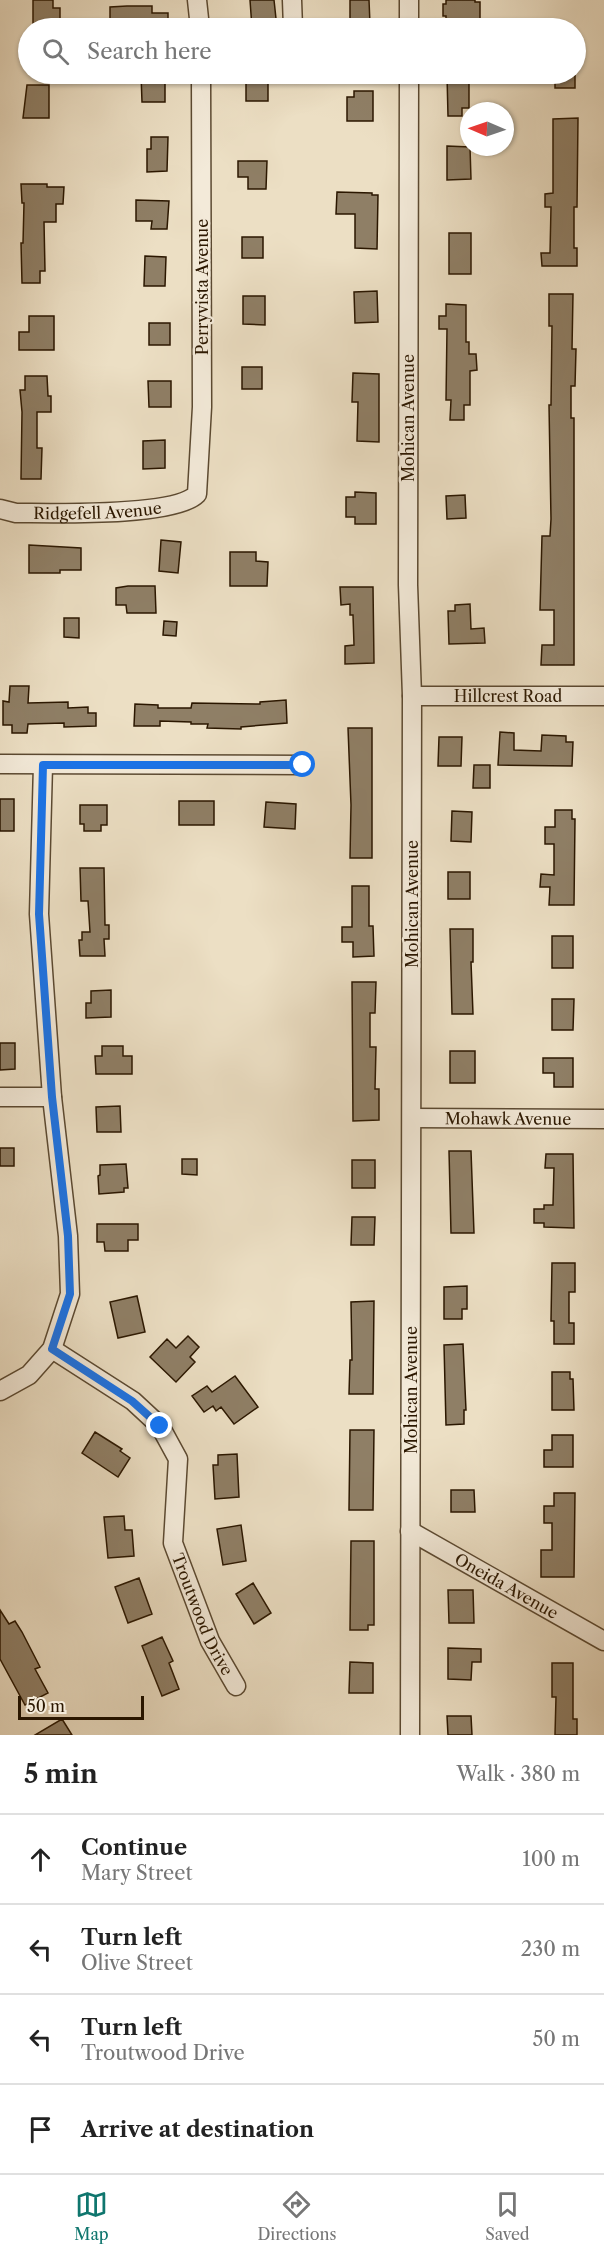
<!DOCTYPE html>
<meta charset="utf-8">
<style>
:root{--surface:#fff;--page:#f2f2f2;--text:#222;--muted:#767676;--line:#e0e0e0;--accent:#0f766e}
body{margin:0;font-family:"Libre Caslon Text",serif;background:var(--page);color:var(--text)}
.compass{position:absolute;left:460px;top:102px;width:54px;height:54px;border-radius:50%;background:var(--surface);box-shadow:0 2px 4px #0004;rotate:272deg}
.scale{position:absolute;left:18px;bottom:15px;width:126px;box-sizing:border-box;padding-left:6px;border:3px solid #2b1700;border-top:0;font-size:16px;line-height:21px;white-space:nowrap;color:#2b1700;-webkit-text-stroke:4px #f3ead9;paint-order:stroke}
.stop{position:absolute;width:18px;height:18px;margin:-14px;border:4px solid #1a73e8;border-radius:50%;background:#fff}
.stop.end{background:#1a73e8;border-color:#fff;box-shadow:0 2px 6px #0008}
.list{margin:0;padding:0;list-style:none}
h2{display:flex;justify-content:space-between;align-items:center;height:78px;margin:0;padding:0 24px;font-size:26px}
h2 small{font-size:20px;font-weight:400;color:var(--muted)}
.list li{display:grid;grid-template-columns:39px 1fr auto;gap:18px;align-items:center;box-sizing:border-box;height:90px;padding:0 24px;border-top:2px solid var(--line)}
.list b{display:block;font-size:22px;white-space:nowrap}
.list p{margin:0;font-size:20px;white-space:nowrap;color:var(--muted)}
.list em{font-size:20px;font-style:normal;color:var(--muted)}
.icon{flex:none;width:33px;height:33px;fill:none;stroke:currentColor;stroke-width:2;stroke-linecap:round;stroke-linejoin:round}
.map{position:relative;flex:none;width:604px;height:1735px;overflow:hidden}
.search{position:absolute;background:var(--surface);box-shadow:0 2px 4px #0004;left:18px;right:18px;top:18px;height:66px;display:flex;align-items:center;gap:15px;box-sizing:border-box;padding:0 21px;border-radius:33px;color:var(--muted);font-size:22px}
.sheet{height:438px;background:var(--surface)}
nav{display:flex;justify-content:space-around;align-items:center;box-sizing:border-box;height:84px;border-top:2px solid var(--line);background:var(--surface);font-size:16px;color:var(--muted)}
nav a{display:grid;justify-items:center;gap:3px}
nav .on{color:var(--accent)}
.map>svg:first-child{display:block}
</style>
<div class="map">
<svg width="604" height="1735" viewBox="0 0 604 1735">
<rect width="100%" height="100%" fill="#ecdfc4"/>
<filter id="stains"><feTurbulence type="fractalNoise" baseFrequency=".00333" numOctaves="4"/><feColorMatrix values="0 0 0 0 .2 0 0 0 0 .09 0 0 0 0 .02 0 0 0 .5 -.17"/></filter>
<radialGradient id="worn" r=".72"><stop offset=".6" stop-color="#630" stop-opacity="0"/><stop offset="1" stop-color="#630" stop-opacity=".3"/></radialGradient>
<!-- building -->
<path fill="#8f7f66" stroke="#2b1700" stroke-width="1.5" d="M 33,0 L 53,0 L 53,8 L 60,8 L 60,28 L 33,28 Z
M 250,0 L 274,0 L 277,28 L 252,28 Z
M 350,0 L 369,0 L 370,24 L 350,25 Z
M 446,0 L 475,0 L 475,2 L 480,2 L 480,21 L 446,20 L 446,16 L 443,16 L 443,4 L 446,4 Z
M 127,6 L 152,6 L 152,13 L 168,13 L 168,28 L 110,27 L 110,7 Z
M 141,74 L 165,74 L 165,102 L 142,102 Z
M 246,74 L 268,74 L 268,101 L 246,101 Z
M 555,74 L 575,74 L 575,88 L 555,88 Z
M 447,75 L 469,75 L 469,108 L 462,108 L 462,116 L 448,116 Z
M 27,85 L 49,85 L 49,118 L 23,118 Z
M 354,91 L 373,91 L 373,121 L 347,121 L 347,97 L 354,97 Z
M 578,118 L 577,207 L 574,207 L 574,248 L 577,248 L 577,266 L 542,266 L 541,253 L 550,253 L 551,207 L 545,207 L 545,194 L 553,193 L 553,119 Z
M 151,137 L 168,137 L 167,171 L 147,172 L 147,149 L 151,149 Z
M 447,146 L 470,147 L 471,179 L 447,180 Z
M 238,161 L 267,161 L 266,189 L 248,189 L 248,177 L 238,177 Z
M 21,184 L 47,184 L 47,187 L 64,187 L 63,204 L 56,204 L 56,222 L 44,222 L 45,271 L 40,271 L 40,283 L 22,283 L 21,243 L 23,243 L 24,203 L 22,203 Z
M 337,192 L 372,193 L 372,195 L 378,195 L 377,249 L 355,248 L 355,214 L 336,214 Z
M 136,200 L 169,201 L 167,229 L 151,229 L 152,221 L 136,221 Z
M 449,233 L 471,233 L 471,274 L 449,274 Z
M 242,237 L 263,237 L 263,258 L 242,258 Z
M 145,256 L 166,257 L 165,286 L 144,286 Z
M 377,291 L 378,322 L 355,323 L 354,292 Z
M 549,294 L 573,294 L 572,349 L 576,349 L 575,386 L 571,386 L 571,418 L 574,418 L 574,665 L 541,665 L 542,645 L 554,645 L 554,610 L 540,610 L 542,536 L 550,536 L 551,519 L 549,405 L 551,405 L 552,326 L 549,326 Z
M 243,296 L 265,296 L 265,325 L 243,324 Z
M 446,304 L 466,305 L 466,342 L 469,342 L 469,354 L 476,354 L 477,370 L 470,371 L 470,405 L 464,405 L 464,420 L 450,420 L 451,400 L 446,400 L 447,329 L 439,329 L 439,316 L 446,316 Z
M 29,316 L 54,316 L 54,350 L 19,350 L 19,332 L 29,332 Z
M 149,323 L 170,323 L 170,345 L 149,345 Z
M 242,367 L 262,367 L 262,389 L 242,389 Z
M 353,373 L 379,374 L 379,442 L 357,441 L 358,402 L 352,402 Z
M 25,376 L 47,376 L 48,396 L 51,396 L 51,412 L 37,412 L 37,448 L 42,448 L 41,479 L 21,479 L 22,412 L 20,390 L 25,390 Z
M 148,381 L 171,381 L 171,407 L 149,407 Z
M 165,440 L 165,468 L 143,469 L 143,441 Z
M 355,492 L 376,493 L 376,524 L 355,524 L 355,517 L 346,517 L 346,497 L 355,497 Z
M 465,495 L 466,518 L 447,519 L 446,496 Z
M 161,540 L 181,542 L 178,573 L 159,571 Z
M 29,545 L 81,548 L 81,570 L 60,570 L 60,573 L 29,573 Z
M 230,552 L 256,552 L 256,561 L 268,562 L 267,586 L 230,586 Z
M 128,586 L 155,586 L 156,613 L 127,613 L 126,605 L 116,605 L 116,588 Z
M 340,587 L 373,587 L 374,663 L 345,664 L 345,646 L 354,645 L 353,615 L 350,615 L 350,604 L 341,605 Z
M 470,604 L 471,629 L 484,628 L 485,643 L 449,644 L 448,611 L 455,611 L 455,605 Z
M 64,618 L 79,618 L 79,638 L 64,637 Z
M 164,621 L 177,622 L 176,636 L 163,635 Z
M 10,686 L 29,686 L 28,703 L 68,702 L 68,708 L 88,707 L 88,713 L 96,713 L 96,726 L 64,727 L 64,723 L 28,724 L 27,733 L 12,733 L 12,725 L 3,725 L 3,701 L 9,702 Z
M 286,700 L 287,723 L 241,727 L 241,729 L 207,728 L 208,724 L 191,724 L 191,722 L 160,721 L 160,726 L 134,726 L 135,704 L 158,705 L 158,708 L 191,708 L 192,703 L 260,704 L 260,702 Z
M 348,728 L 372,728 L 372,858 L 350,858 L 351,805 Z
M 500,732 L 514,733 L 514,750 L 541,751 L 542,735 L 566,736 L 566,742 L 573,742 L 572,766 L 498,765 Z
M 439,737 L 462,737 L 461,766 L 438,766 Z
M 474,765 L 490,765 L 490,788 L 473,788 Z
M 0,799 L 14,799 L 14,831 L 0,831 Z
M 179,801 L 214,801 L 214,825 L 179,825 Z
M 266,802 L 296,804 L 295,829 L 264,827 Z
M 80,805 L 107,805 L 107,825 L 101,825 L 101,831 L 84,831 L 84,824 L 80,824 Z
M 555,810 L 572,810 L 572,819 L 575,819 L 574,905 L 549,905 L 550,887 L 540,887 L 541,874 L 554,875 L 554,844 L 545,844 L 545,827 L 555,827 Z
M 452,811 L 472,812 L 471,842 L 451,841 Z
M 80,868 L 104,868 L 105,925 L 109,925 L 109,939 L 104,939 L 105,956 L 80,956 L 79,940 L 82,940 L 82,932 L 90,932 L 88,901 L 81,901 Z
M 448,872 L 470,872 L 470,899 L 448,899 Z
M 352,886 L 369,886 L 369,926 L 373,926 L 374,956 L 353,957 L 353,942 L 342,942 L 342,927 L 352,927 Z
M 450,929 L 473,929 L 473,962 L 471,962 L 473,1014 L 452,1014 Z
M 552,936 L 573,936 L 573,968 L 552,968 Z
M 352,982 L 376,982 L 375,1013 L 370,1013 L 370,1047 L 376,1047 L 375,1089 L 379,1089 L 379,1120 L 353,1121 Z
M 111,990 L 111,1017 L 86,1018 L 86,1003 L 91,1003 L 91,991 Z
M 552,999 L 574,999 L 573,1030 L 552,1030 Z
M 0,1043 L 15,1043 L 15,1069 L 0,1070 Z
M 102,1046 L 123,1046 L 123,1056 L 132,1056 L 132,1074 L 96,1074 L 95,1056 L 102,1056 Z
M 450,1051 L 475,1051 L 475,1083 L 450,1083 Z
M 543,1058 L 573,1058 L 573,1087 L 554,1087 L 554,1073 L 543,1073 Z
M 120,1106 L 121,1132 L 97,1132 L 96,1107 Z
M 0,1148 L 14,1148 L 14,1166 L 0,1166 Z
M 449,1151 L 471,1151 L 474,1233 L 451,1233 Z
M 546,1154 L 573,1154 L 574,1228 L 544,1227 L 544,1223 L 534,1223 L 534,1209 L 544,1209 L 544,1205 L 553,1205 L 554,1168 L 545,1168 Z
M 182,1159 L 197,1159 L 197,1175 L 182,1174 Z
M 352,1160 L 375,1160 L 375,1188 L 352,1188 Z
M 126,1164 L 128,1188 L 124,1188 L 124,1192 L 99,1194 L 98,1176 L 100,1175 L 100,1165 Z
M 352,1217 L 375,1217 L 374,1245 L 351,1245 Z
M 97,1224 L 138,1224 L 138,1240 L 128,1240 L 128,1251 L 105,1251 L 104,1242 L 97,1242 Z
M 552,1263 L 575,1263 L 575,1292 L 569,1292 L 569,1323 L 574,1323 L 574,1344 L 554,1344 L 554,1321 L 551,1321 Z
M 467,1286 L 467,1309 L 462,1309 L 462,1319 L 444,1319 L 444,1287 Z
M 137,1296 L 145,1332 L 118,1338 L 110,1302 Z
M 374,1301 L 373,1394 L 349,1394 L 350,1360 L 352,1360 L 351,1302 Z
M 188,1336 L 199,1347 L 190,1357 L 195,1362 L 176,1382 L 150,1357 L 167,1339 L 176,1348 Z
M 463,1344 L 466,1410 L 464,1410 L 464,1424 L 446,1425 L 444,1345 Z
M 552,1372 L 570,1372 L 570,1379 L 573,1379 L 574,1410 L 552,1410 Z
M 235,1376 L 258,1407 L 234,1424 L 221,1407 L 216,1411 L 213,1406 L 204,1412 L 192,1396 L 207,1386 L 212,1392 Z
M 350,1430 L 374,1430 L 373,1510 L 349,1510 Z
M 95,1432 L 122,1449 L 120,1451 L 130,1458 L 118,1477 L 82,1453 Z
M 552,1435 L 573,1435 L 573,1467 L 544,1467 L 544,1450 L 552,1450 Z
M 237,1454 L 239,1497 L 215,1499 L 213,1465 L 218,1465 L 218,1455 Z
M 451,1490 L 474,1490 L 475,1512 L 451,1512 Z
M 554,1493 L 575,1493 L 574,1577 L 541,1577 L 541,1550 L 552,1550 L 552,1523 L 544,1523 L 544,1506 L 554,1506 Z
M 124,1516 L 125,1530 L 132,1530 L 134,1556 L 108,1558 L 104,1517 Z
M 241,1525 L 246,1561 L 223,1565 L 217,1529 Z
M 351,1541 L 374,1541 L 374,1625 L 368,1625 L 368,1630 L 350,1630 Z
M 139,1578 L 152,1614 L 128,1623 L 115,1587 Z
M 253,1583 L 271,1613 L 254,1624 L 236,1594 Z
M 448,1590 L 473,1590 L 474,1623 L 449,1623 Z
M 0,1610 L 9,1624 L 15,1621 L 22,1632 L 40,1667 L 35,1669 L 48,1693 L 25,1705 L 0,1659 Z
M 162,1637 L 173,1661 L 169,1663 L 179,1689 L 162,1696 L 142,1646 Z
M 448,1648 L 481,1649 L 481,1662 L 472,1662 L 471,1680 L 448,1679 Z
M 350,1662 L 373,1663 L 373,1693 L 349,1693 Z
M 552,1663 L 573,1663 L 573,1719 L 577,1719 L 577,1735 L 555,1735 L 556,1697 L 552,1697 Z
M 447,1716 L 471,1716 L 472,1735 L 448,1735 Z
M 62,1719 L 72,1735 L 35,1735 Z"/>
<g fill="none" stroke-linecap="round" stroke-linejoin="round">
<defs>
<g id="minor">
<path d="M 197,0 L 200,28"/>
<path d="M 292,0 L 293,28"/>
<path d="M 409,28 L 409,0"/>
<path d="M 409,74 L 408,585 L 412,696 L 410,1735"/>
<path id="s1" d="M 0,509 L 16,513 C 52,513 175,517 197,494 L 202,407 L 201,74"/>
<path id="s2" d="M 412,696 L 604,696"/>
<path d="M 0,764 L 303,765"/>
<path d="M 0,1097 L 52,1097"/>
<path id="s3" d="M 412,1118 L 604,1119"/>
<path id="s4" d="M 52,1349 L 133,1401 L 160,1426 L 178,1459 L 173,1543 L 210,1641 L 236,1686"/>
<path d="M 0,1391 L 29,1375 L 52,1349 L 70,1294 L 68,1236 L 52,1097 L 39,914 L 43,765"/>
<path id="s5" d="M 410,1531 L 604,1641"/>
</g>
</defs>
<!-- minor casing -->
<use href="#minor" stroke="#5b4931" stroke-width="21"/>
<!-- minor -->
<use href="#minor" stroke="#f3ead9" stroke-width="18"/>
</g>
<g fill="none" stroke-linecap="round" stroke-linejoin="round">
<!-- route -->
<path stroke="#1a73e8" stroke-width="8" d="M 160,1426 L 132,1401 L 52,1349 L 70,1294 L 68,1236 L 52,1097 L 39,914 L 43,765 L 303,765"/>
</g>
<g text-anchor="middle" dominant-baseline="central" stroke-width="4.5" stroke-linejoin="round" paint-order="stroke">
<!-- street labels -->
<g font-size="16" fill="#2b1700" stroke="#f3ead9">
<text transform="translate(202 287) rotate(-90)">Perryvista Avenue</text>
<text transform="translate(408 418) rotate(-90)">Mohican Avenue</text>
<text stroke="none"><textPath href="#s1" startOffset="98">Ridgefell Avenue</textPath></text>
<text stroke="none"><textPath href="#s2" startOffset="96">Hillcrest Road</textPath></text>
<text transform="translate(412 904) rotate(-90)">Mohican Avenue</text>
<text stroke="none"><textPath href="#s3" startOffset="96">Mohawk Avenue</textPath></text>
<text transform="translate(411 1390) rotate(-90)">Mohican Avenue</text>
<text stroke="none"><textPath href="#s5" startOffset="111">Oneida Avenue</textPath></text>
<text stroke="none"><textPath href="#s4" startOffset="332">Troutwood Drive</textPath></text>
</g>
</g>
<rect width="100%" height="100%" filter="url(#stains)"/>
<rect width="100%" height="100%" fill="url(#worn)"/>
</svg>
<svg class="compass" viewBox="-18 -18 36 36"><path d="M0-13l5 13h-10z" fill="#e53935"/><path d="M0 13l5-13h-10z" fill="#767676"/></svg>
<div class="scale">50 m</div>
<div class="stop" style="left:303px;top:765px"></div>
<div class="stop end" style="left:160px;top:1426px"></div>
<div class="search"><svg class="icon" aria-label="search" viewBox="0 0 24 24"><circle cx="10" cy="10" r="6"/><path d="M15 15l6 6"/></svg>Search here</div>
</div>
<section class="sheet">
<h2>5 min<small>Walk · 380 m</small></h2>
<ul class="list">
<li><svg class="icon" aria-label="ahead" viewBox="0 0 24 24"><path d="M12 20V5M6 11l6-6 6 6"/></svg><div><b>Continue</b><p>Mary Street</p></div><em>100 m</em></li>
<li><svg class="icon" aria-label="left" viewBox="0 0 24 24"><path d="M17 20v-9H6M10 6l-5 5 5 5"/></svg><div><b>Turn left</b><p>Olive Street</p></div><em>230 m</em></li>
<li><svg class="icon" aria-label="left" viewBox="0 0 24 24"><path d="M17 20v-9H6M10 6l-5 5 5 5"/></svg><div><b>Turn left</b><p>Troutwood Drive</p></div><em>50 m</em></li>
<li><svg class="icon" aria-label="arrive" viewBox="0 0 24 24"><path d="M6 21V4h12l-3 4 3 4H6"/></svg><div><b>Arrive at destination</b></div></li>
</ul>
</section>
<nav>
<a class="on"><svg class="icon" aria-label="map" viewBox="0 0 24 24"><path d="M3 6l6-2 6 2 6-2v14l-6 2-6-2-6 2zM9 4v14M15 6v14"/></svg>Map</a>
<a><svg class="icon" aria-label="directions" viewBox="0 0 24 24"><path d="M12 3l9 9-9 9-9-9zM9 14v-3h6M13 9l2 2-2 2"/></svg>Directions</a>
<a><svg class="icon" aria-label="saved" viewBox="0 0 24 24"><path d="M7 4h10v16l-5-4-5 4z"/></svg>Saved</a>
</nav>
